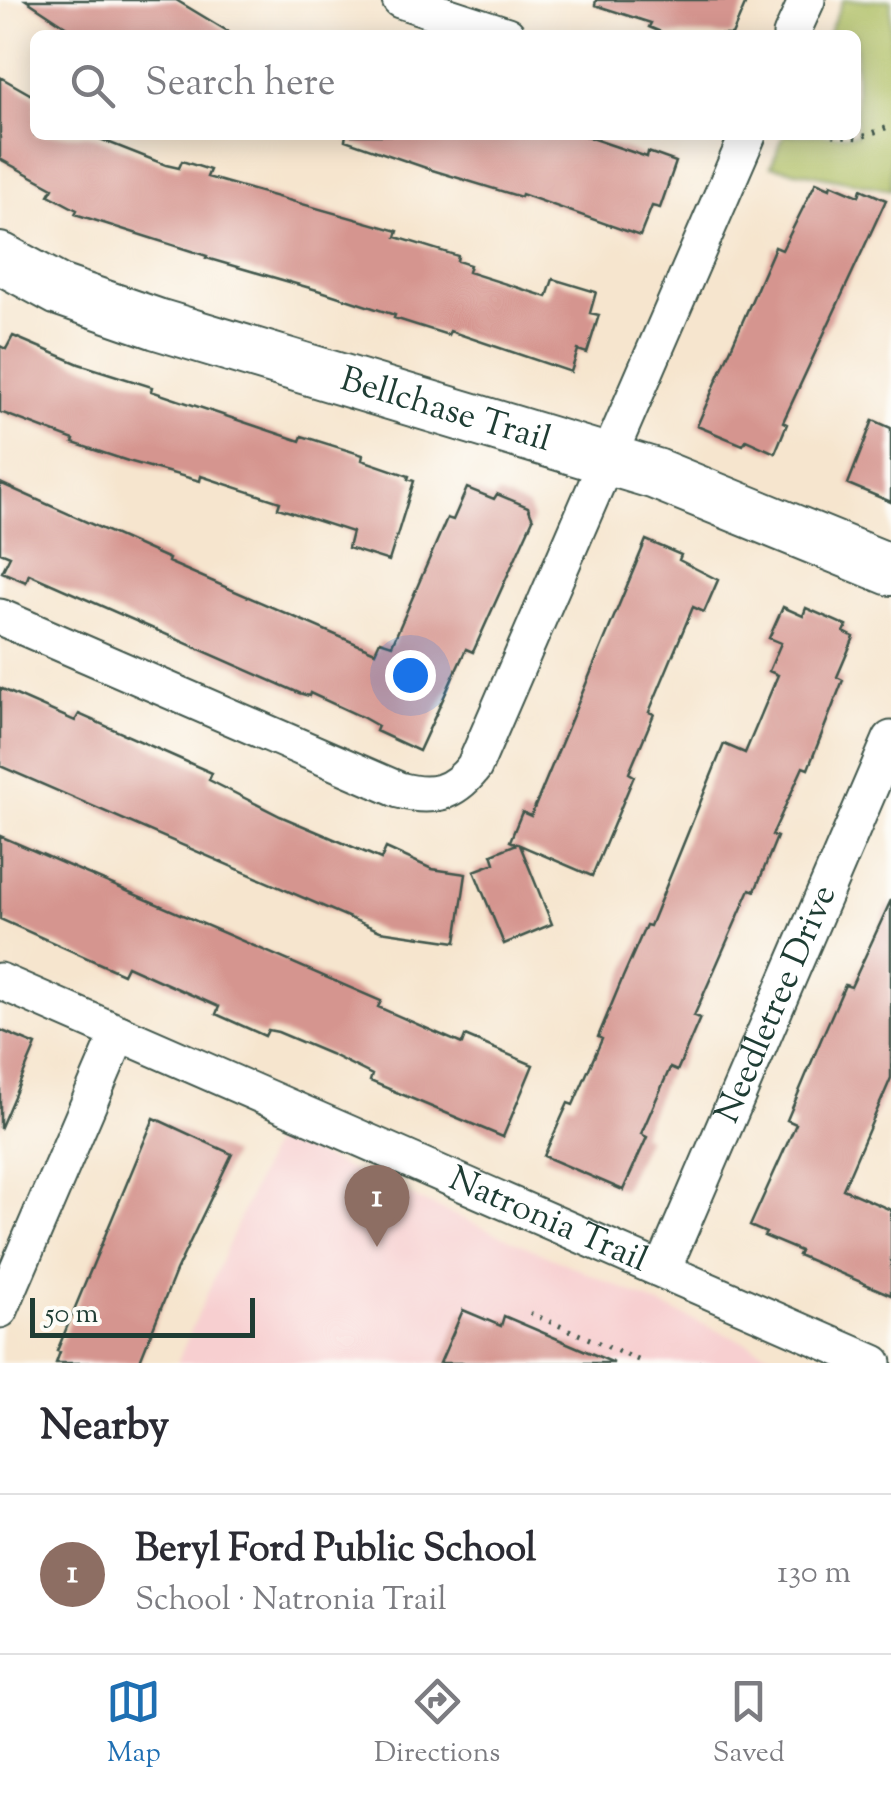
<!DOCTYPE html>
<meta charset="utf-8">
<style>
:root{--surface:#fff;--page:#f7f7f7;--text:#2b2b33;--muted:#7c7c81;--line:#e1e1e2;--accent:#1f6fb2}
body{margin:0;font-family:"Sorts Mill Goudy",serif;background:var(--page);color:var(--text)}
.scale{position:absolute;left:30px;bottom:25px;width:225px;box-sizing:border-box;padding-left:10px;border:5px solid #1f3d34;border-top:0;font-size:28px;line-height:35px;white-space:nowrap;color:#1f3d34;-webkit-text-stroke:8px #fdfcf7;paint-order:stroke}
.you{position:absolute;left:410px;top:675px;width:35px;height:35px;margin:-25px;border:8px solid #fff;border-radius:50%;background:#1a73e8;box-shadow:0 0 0 15px #1a73e833}
.badge{display:grid;place-items:center;width:65px;height:65px;border-radius:50%;background:var(--accent);color:#fff;font-size:32px;font-weight:700}
.pin{position:absolute;translate:-50% -82px;filter:drop-shadow(0 2px 5px #0008)}
.pin::after{content:'';position:absolute;top:52px;width:35px;height:30px;background:inherit;clip-path:polygon(0 0,100% 0,50% 100%)}
.list{margin:0;padding:0;list-style:none}
h2{display:flex;justify-content:space-between;align-items:center;height:130px;margin:0;padding:0 40px;font-size:42px}
h2 small{font-size:32px;font-weight:400;color:var(--muted)}
.list li{display:grid;grid-template-columns:65px 1fr auto;gap:30px;align-items:center;box-sizing:border-box;height:160px;padding:0 40px;border-top:2px solid var(--line)}
.list b{display:block;font-size:38px;white-space:nowrap}
.list p{margin:0;font-size:32px;white-space:nowrap;color:var(--muted)}
.list em{font-size:32px;font-style:normal;color:var(--muted)}
.icon{flex:none;width:55px;height:55px;fill:none;stroke:currentColor;stroke-width:2;stroke-linecap:round;stroke-linejoin:round}
.map{position:relative;flex:none;width:891px;height:1363px;overflow:hidden}
.search{position:absolute;background:var(--surface);box-shadow:0 5px 25px #0003;left:30px;right:30px;top:30px;height:110px;display:flex;align-items:center;gap:25px;box-sizing:border-box;padding:0 35px;border-radius:15px;color:var(--muted);font-size:38px}
.sheet{height:290px;background:var(--surface)}
nav{display:flex;justify-content:space-around;align-items:center;box-sizing:border-box;height:140px;border-top:2px solid var(--line);background:var(--surface);font-size:28px;color:var(--muted)}
nav a{display:grid;justify-items:center;gap:5px}
nav .on{color:var(--accent)}
.map>svg:first-child{display:block}
</style>
<div class="map">
<svg width="891" height="1363" viewBox="0 0 891 1363">
<rect width="100%" height="100%" fill="#fdfcf7"/>
<filter id="ink" filterUnits="userSpaceOnUse"><feTurbulence type="fractalNoise" baseFrequency=".01" numOctaves="2"/><feDisplacementMap in="SourceGraphic" scale="20" xChannelSelector="R" yChannelSelector="G"/><feConvolveMatrix kernelMatrix="1 2 1 2 8 2 1 2 1" color-interpolation-filters="sRGB"/></filter>
<filter id="wash" filterUnits="userSpaceOnUse"><feTurbulence type="fractalNoise" baseFrequency=".0048" numOctaves="4" result="noise"/><feDisplacementMap in="SourceGraphic" scale="40" xChannelSelector="R" yChannelSelector="G"/><feGaussianBlur stdDeviation="2.25" result="paint"/><feColorMatrix in="noise" values="0 0 0 0 0 0 0 0 0 0 0 0 0 0 0 0 0 1.4 0 .05"/><feComposite in="paint" operator="in"/></filter>
<g filter="url(#wash)">
<rect width="100%" height="100%" fill="#f6e5ce"/>
<!-- built -->
<path fill="#f7cfd0" d="M 275,1137 L 585,1272 L 791,1363 L 177,1363 Z"/>
<!-- green -->
<path fill="#acbc5f" stroke="#667c4a" stroke-width="2.5" d="M 843,0 L 891,0 L 891,190 L 771,166 L 784,135 L 856,135 L 856,35 L 828,35 Z"/>
<g id="blocks">
<!-- building -->
<path fill="#d5958f" d="M 26,0 L 176,0 L 234,35 L 79,35 Z
M 596,0 L 747,0 L 732,35 L 668,35 L 649,27 L 651,23 L 595,5 Z
M 0,77 L 35,97 L 35,135 L 90,135 L 166,165 L 179,168 L 182,161 L 210,170 L 207,177 L 398,231 L 396,237 L 458,256 L 457,261 L 470,265 L 468,272 L 547,297 L 553,279 L 596,292 L 590,313 L 599,315 L 587,353 L 578,350 L 571,372 L 450,331 L 448,335 L 394,318 L 395,315 L 324,292 L 206,258 L 207,256 L 75,214 L 77,210 L 49,195 L 53,188 L 0,159 Z
M 346,135 L 582,135 L 647,157 L 648,152 L 676,162 L 660,208 L 652,206 L 640,236 L 522,194 L 521,197 L 432,170 L 345,140 Z
M 816,182 L 830,188 L 831,184 L 859,196 L 861,189 L 886,200 L 783,422 L 787,424 L 775,453 L 746,440 L 743,445 L 697,426 L 775,247 L 782,250 Z
M 13,336 L 79,364 L 152,387 L 151,391 L 300,441 L 302,436 L 363,455 L 362,460 L 409,476 L 408,479 L 414,481 L 389,561 L 348,548 L 352,532 L 278,508 L 280,502 L 201,476 L 200,481 L 128,461 L 73,443 L 74,440 L 0,412 L 0,346 L 6,349 Z
M 873,420 L 891,428 L 891,502 L 848,484 Z
M 0,483 L 169,559 L 168,562 L 375,652 L 380,641 L 392,645 L 447,518 L 453,520 L 467,488 L 494,499 L 497,494 L 528,507 L 533,519 L 473,652 L 466,649 L 419,751 L 376,731 L 378,726 L 362,717 L 310,693 L 309,696 L 299,693 L 29,574 L 26,582 L 2,572 L 10,556 L 0,552 Z
M 646,540 L 681,555 L 679,560 L 718,580 L 704,612 L 693,607 L 649,712 L 654,714 L 629,773 L 634,776 L 592,876 L 520,845 L 552,924 L 504,944 L 474,871 L 495,863 L 492,854 L 517,844 L 510,841 L 522,812 L 531,816 Z
M 783,607 L 803,616 L 806,608 L 847,626 L 844,632 L 854,637 L 837,677 L 843,680 L 808,769 L 803,767 L 772,835 L 777,837 L 755,891 L 750,889 L 694,1016 L 700,1018 L 677,1071 L 670,1068 L 641,1134 L 647,1137 L 623,1190 L 544,1156 L 568,1103 L 573,1105 L 602,1039 L 598,1037 L 623,977 L 646,925 L 650,926 L 724,744 L 745,753 L 778,675 L 769,671 L 781,643 L 769,638 Z
M 0,688 L 75,721 L 79,714 L 212,773 L 209,780 L 280,816 L 381,859 L 386,848 L 432,869 L 466,874 L 456,942 L 380,931 L 0,766 Z
M 0,836 L 381,1001 L 378,1007 L 462,1044 L 465,1036 L 533,1065 L 503,1137 L 370,1081 L 372,1075 L 330,1054 L 278,1032 L 268,1030 L 265,1036 L 216,1014 L 219,1007 L 158,980 L 127,966 L 123,974 L 0,919 Z
M 891,900 L 891,1078 L 843,1189 L 891,1210 L 891,1295 L 798,1255 L 800,1251 L 764,1236 L 766,1233 L 750,1226 L 796,1124 L 787,1120 L 823,1035 L 845,985 L 851,987 Z
M 0,1030 L 36,1045 L 0,1129 Z
M 154,1118 L 232,1154 L 176,1271 L 139,1363 L 56,1363 L 60,1352 L 57,1351 Z
M 463,1310 L 501,1326 L 504,1316 L 614,1363 L 440,1363 Z"/>
</g>
</g>
<g filter="url(#ink)">
<use href="#blocks" fill-opacity="0" stroke="#3f564b" stroke-width="2.5"/>
<g fill="none" stroke-linecap="round" stroke-linejoin="round">
<defs>
<g id="street">
<path d="M 400,0 L 507,35"/>
<path d="M 791,35 L 807,0"/>
<path d="M 0,617 L 399,790 C 432,799 453,794 474,767 L 748,135"/>
<path id="s1" d="M 0,981 L 874,1363"/>
<path id="s2" d="M 663,1269 L 891,739"/>
<path d="M 0,1310 L 119,1033"/>
</g>
<g id="secondary">
<path id="s3" d="M 0,258 L 59,290 L 157,324 L 656,474 L 891,570"/>
</g>
</defs>
<!-- street casing -->
<use href="#street" stroke="#3f564b" stroke-width="39"/>
<!-- secondary casing -->
<use href="#secondary" stroke="#3f564b" stroke-width="54"/>
<!-- path -->
<path stroke="#3f564b" stroke-width="5" stroke-dasharray="2.5 8" stroke-linecap="butt" d="M 833,135 L 859,138 L 891,126
M 530,1313 L 645,1363
M 699,1363 L 706,1363"/>
<!-- street -->
<use href="#street" stroke="#fff" stroke-width="35"/>
<!-- secondary -->
<use href="#secondary" stroke="#fff" stroke-width="50"/>
</g>
</g>
<g text-anchor="middle" dominant-baseline="central" stroke-width="8" stroke-linejoin="round" paint-order="stroke">
<!-- street labels -->
<g font-size="35" fill="#1f3d34" stroke="#fdfcf7">
<text stroke="none"><textPath href="#s3" startOffset="472">Bellchase Trail</textPath></text>
<text stroke="none"><textPath href="#s2" startOffset="288">Needletree Drive</textPath></text>
<text stroke="none"><textPath href="#s1" startOffset="598">Natronia Trail</textPath></text>
</g>
</g>
</svg>
<div class="scale">50 m</div>
<div class="you"></div>
<div class="pin badge" style="left:377px;top:1247px;background:#8d6e63">1</div>
<div class="search"><svg class="icon" aria-label="search" viewBox="0 0 24 24"><circle cx="10" cy="10" r="6"/><path d="M15 15l6 6"/></svg>Search here</div>
</div>
<section class="sheet">
<h2>Nearby<small></small></h2>
<ul class="list">
<li><span class="badge" style="background:#8d6e63">1</span><div><b>Beryl Ford Public School</b><p>School · Natronia Trail</p></div><em>130 m</em></li>
</ul>
</section>
<nav>
<a class="on"><svg class="icon" aria-label="map" viewBox="0 0 24 24"><path d="M3 6l6-2 6 2 6-2v14l-6 2-6-2-6 2zM9 4v14M15 6v14"/></svg>Map</a>
<a><svg class="icon" aria-label="directions" viewBox="0 0 24 24"><path d="M12 3l9 9-9 9-9-9zM9 14v-3h6M13 9l2 2-2 2"/></svg>Directions</a>
<a><svg class="icon" aria-label="saved" viewBox="0 0 24 24"><path d="M7 4h10v16l-5-4-5 4z"/></svg>Saved</a>
</nav>
